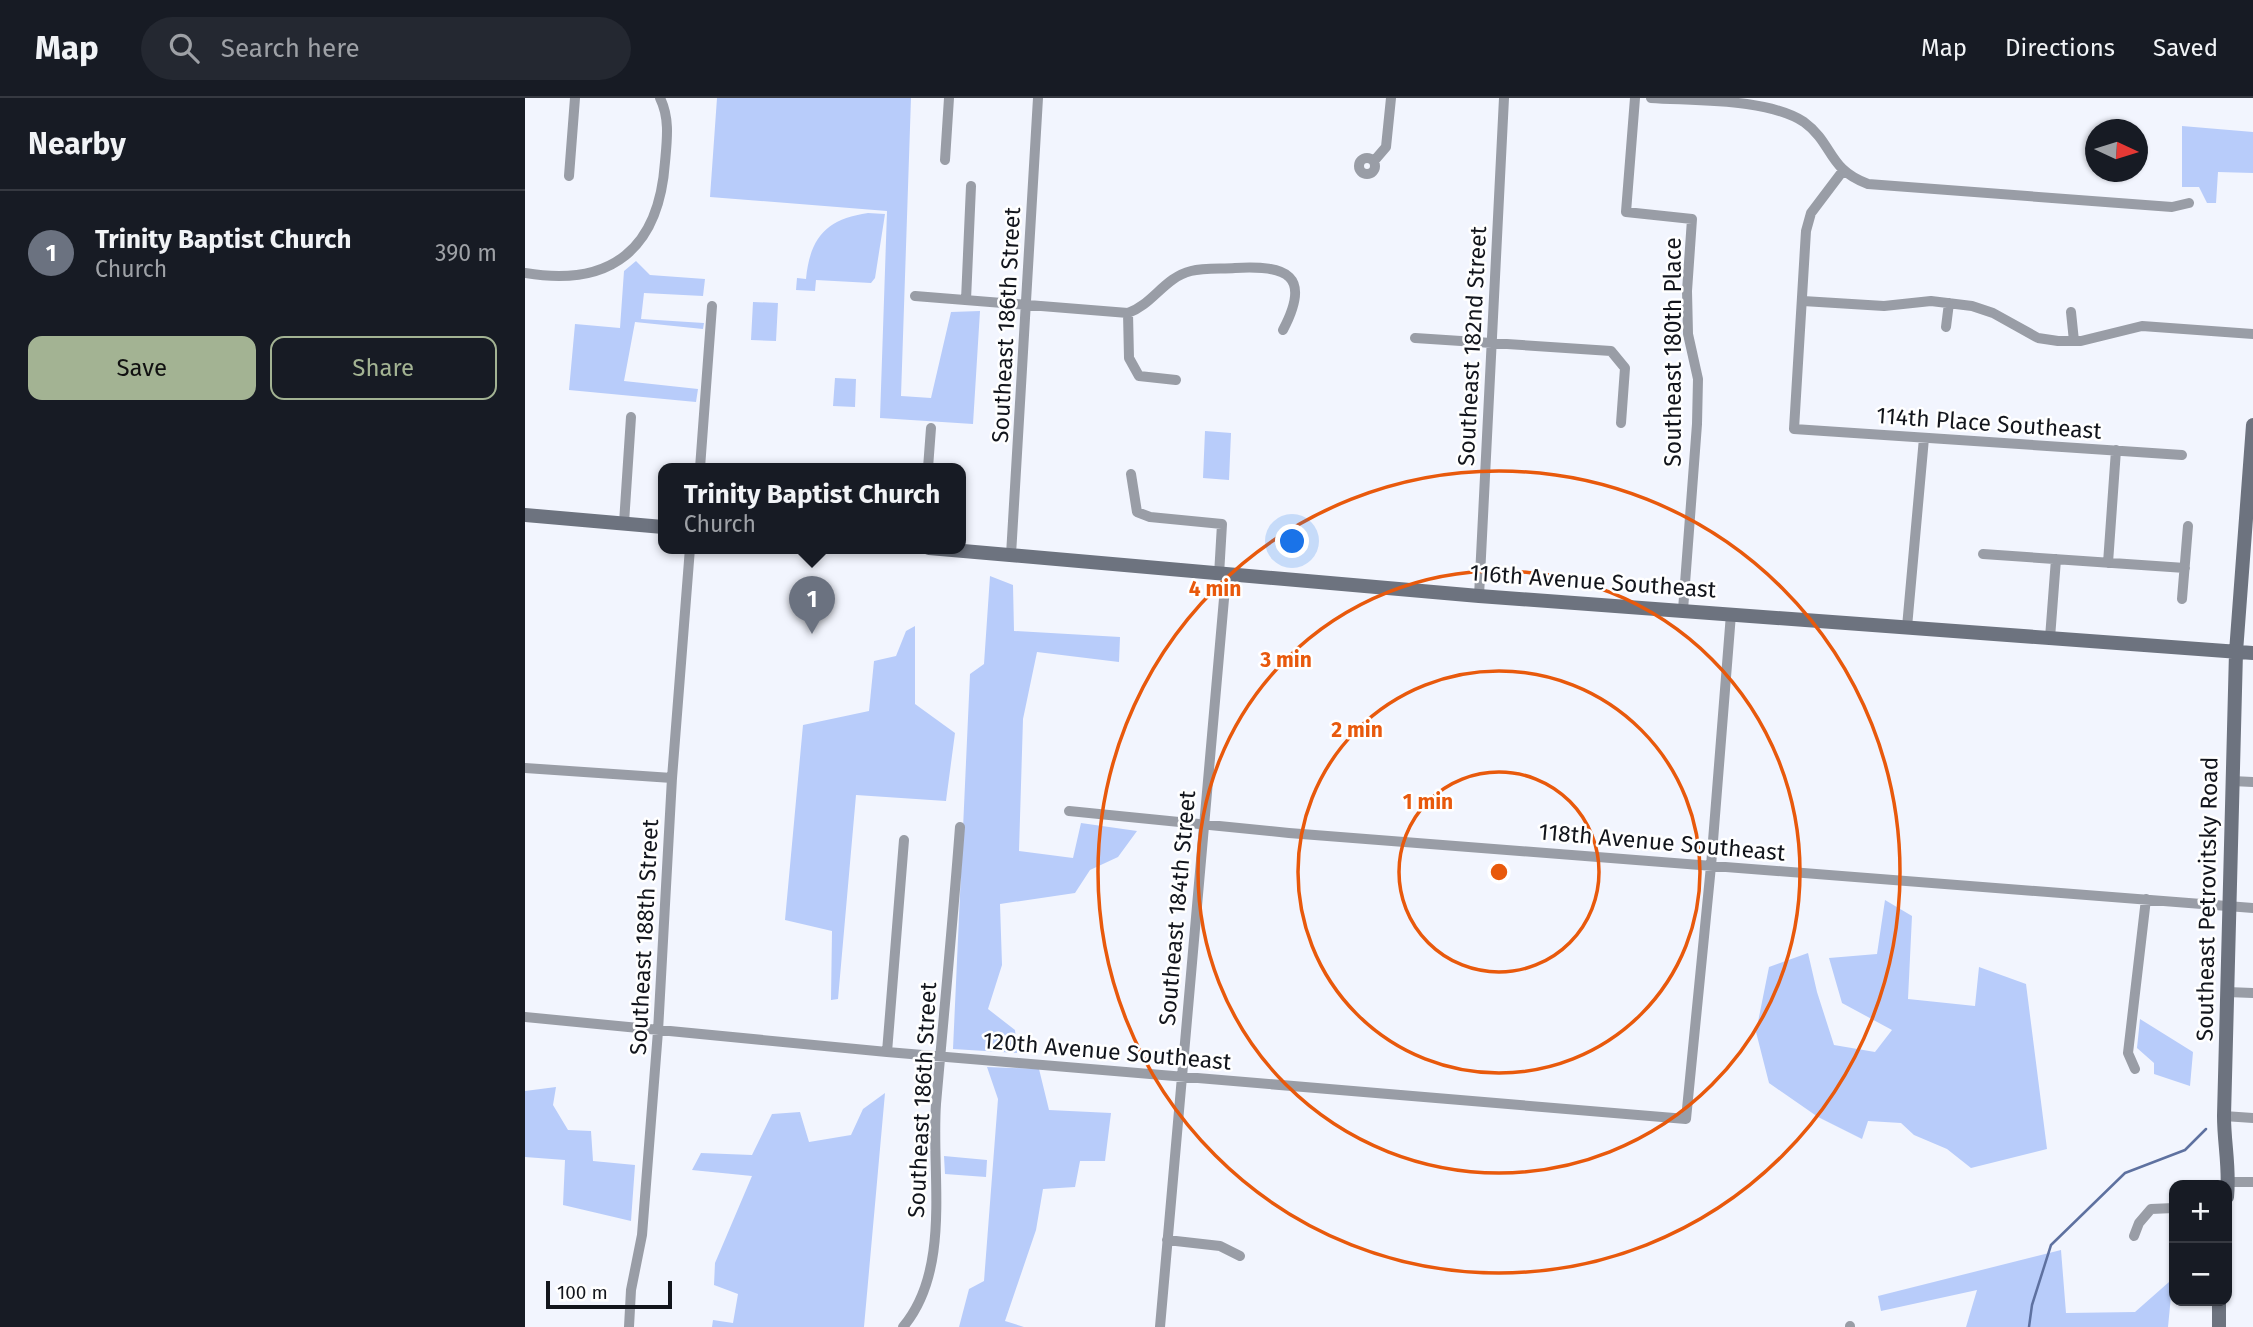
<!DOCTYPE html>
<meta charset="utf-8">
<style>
:root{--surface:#171b24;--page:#242831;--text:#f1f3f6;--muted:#9ea1a6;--line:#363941;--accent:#a3b393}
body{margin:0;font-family:"Fira Sans",sans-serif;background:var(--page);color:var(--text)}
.controls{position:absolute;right:21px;bottom:21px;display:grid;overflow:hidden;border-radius:14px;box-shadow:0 2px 5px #0004}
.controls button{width:63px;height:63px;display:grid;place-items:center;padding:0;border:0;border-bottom:2px solid var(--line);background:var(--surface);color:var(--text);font:35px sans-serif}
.compass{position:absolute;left:1560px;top:21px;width:63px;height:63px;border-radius:50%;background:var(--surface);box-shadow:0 2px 5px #0004;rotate:94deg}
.scale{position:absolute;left:21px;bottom:18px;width:126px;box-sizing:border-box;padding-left:7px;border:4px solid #12151c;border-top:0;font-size:19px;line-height:24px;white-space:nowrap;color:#12151c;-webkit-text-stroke:5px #fff;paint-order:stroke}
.you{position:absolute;left:768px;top:444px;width:24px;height:24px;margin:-18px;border:5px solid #fff;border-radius:50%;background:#1a73e8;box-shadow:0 0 0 10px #1a73e833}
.badge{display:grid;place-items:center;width:46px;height:46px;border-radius:50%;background:var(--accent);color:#fff;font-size:23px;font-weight:700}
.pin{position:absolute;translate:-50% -58px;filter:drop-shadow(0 2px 4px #0008)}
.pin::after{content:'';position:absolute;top:37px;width:24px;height:21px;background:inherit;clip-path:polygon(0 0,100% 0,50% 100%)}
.popup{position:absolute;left:133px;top:365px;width:308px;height:91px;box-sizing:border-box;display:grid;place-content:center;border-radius:14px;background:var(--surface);filter:drop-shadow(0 2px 5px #0005);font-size:23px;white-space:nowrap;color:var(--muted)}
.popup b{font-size:26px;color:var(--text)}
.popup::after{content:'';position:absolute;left:50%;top:100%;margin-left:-14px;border:14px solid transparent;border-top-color:var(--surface)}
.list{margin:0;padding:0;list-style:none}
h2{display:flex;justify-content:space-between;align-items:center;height:91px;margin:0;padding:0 28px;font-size:30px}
h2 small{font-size:23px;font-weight:400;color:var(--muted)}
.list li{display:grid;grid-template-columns:46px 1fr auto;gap:21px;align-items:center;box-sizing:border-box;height:126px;padding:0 28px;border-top:2px solid var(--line)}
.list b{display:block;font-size:26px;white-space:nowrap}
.list p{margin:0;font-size:23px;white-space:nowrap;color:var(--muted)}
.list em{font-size:23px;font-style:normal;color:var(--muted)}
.actions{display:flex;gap:14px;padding:21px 28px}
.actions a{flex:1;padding:16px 0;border:2px solid var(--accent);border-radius:14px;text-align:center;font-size:24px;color:var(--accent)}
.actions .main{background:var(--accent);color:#111}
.icon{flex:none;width:38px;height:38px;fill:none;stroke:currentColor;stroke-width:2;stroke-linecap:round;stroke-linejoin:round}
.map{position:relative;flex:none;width:1728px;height:1229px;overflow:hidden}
header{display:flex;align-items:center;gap:42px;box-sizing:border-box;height:98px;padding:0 35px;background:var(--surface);border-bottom:2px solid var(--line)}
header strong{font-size:33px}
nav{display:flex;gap:38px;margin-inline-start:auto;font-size:24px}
.search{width:490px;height:63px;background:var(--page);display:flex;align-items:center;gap:18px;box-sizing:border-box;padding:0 24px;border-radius:38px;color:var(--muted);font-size:26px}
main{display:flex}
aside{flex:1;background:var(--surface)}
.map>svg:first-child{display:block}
</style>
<header>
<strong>Map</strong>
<div class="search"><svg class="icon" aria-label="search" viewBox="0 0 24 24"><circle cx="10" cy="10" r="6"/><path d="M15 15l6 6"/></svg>Search here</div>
<nav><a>Map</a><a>Directions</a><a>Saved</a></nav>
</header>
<main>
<aside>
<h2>Nearby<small></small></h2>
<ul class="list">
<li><span class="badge" style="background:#6b7280">1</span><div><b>Trinity Baptist Church</b><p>Church</p></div><em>390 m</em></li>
</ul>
<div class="actions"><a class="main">Save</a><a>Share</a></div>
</aside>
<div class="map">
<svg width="1728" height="1229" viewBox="0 0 1728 1229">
<rect width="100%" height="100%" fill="#f2f5fe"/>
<!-- green -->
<path fill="#b8ccfa" d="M 192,0 L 386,0 L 376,298 L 406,300 L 426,214 L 455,213 L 448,326 L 355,320 L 362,113 L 185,99 Z
M 1657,28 L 1728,34 L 1728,75 L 1693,74 L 1691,105 L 1682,105 L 1674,89 L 1657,89 Z
M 343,115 L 360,116 L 350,180 L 346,185 L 291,182 L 290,193 L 271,192 L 272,180 L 281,181 C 285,139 302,121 343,115 Z
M 111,163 L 125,177 L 180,181 L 178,198 L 119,195 L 116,221 L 179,225 L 178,231 L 110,224 L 99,283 L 173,291 L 171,304 L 44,292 L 50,226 L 95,230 L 99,173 Z
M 228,204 L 253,205 L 251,243 L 226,242 Z
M 310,280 L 331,281 L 330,309 L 308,308 Z
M 680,333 L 706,335 L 704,382 L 678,380 Z
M 465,478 L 488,487 L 489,533 L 595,539 L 594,564 L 512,554 L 498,621 L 494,753 L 548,760 L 556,725 L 612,733 L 593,759 L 565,772 L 550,795 L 475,806 L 477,867 L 463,911 L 490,932 L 492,955 L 428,951 L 445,576 L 459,566 Z
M 390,528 L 390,606 L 430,635 L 421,703 L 331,697 L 313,901 L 306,902 L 307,833 L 260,822 L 278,627 L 344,613 L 349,563 L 371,558 L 381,533 Z
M 1360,802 L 1387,818 L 1383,901 L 1450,908 L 1454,869 L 1501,886 L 1522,1051 L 1446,1070 L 1422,1051 L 1389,1037 L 1376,1025 L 1343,1023 L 1337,1041 L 1293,1019 L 1244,985 L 1231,934 L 1244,869 L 1283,855 L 1292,894 L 1309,947 L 1350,954 L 1367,932 L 1317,905 L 1304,860 L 1352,856 Z
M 1615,921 L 1668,954 L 1665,988 L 1629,976 L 1629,965 L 1612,950 Z
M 462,969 L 514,971 L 524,1012 L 586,1015 L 580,1063 L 555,1063 L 550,1089 L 518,1091 L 511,1132 L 480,1223 L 499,1229 L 434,1229 L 444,1191 L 459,1183 L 473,1001 Z
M 31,989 L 28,1007 L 43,1032 L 66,1033 L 68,1063 L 110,1067 L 106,1123 L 38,1107 L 40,1062 L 0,1059 L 0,993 Z
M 360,995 L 339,1229 L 187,1229 L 188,1222 L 208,1225 L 213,1196 L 189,1187 L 190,1165 L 227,1078 L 167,1072 L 176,1055 L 227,1057 L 247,1016 L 275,1014 L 284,1044 L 326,1037 L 338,1011 Z
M 419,1058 L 462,1062 L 461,1079 L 420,1076 Z
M 1536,1152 L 1541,1215 L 1610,1214 L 1644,1184 L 1649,1171 L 1649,1197 L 1646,1198 L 1643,1229 L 1441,1229 L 1452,1192 L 1356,1213 L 1353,1198 Z"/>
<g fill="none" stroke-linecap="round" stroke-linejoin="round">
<!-- stream -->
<path stroke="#5e71a0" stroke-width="2.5" d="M 1504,1229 L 1507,1207 L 1526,1147 L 1600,1075 L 1660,1052 L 1681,1031"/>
<!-- street -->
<path stroke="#999da6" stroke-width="10" d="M 1110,0 L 1101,114 L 1167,121 L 1162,193 L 1163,236 L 1173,281 L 1172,326 L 1158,512
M 1126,0 C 1170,3 1242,0 1279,24 C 1309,46 1302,71 1343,86 L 1647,109 L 1664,105
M834 68a8 8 0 1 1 16 0a8 8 0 1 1-16 0Z
M 420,62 L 424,0
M 849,63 L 861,49 L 866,0
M 1317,74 L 1286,115 L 1281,133 L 1269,331 L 1657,357
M 44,78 L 50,0
M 0,175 C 87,190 134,150 140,64 C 142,42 145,20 135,0
M 390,198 L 603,215 C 627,207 640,179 666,173 C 679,170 696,171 710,170 C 762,167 787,177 758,232
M 441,202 L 446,88
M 1278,203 L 1359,208 L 1406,203 L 1447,208 L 1468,215 L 1513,240 L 1533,243 L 1556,243 L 1617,228 L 1728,236
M 1546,214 L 1549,243
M 603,215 L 604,260 L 614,278 L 651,282
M 1421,229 L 1424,205
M 890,240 L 1086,253 L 1100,270 L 1096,325
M 175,370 L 187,208
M 403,370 L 406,330
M 606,376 L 612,414 L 625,419 L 697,426 L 694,477
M 99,425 L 106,319
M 1458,456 L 1660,470
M 486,457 L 513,0
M 1583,465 L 1591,352
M 954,498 L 979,0
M 1657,501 L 1663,428
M 1382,529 L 1399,340
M 1525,540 L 1531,461
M 0,670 L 147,680
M 1707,683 L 1728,684
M 544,713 L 764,735 L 1728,810
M 1702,894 L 1728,895
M 0,919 L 362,954 L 1161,1021 L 1186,768 L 1206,516
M 362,954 L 379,742
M 1610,971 L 1603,955 L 1621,801
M 1699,1018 L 1728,1020
M 1703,1084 L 1728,1084
M 1609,1138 L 1614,1125 L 1626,1111 L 1649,1110
M 642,1142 L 695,1148 L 715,1158
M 1325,1228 L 1325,1229
M 104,1229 L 106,1192 L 117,1137 L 133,933 L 147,680 L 165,450
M 378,1229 C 427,1171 406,1076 411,1006 C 419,914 428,822 435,729
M 635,1229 L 701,478"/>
<!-- secondary -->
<path stroke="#6d737f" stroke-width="14" d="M 0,417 L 138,429
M 404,450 L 954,498 L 1728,555
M 1702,1099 C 1705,1070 1699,1046 1699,1018 L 1711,554 L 1728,327
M 1694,1229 L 1694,1203"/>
</g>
<!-- distance rings -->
<g fill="none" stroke="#e8590c" stroke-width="3.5">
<circle cx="974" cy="774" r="100"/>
<circle cx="974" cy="774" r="201"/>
<circle cx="974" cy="774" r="301"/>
<circle cx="974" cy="774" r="401"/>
</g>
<g text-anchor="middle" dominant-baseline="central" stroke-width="5" stroke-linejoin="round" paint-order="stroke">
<!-- street labels -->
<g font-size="23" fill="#12151c" stroke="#fff">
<text transform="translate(481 227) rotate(-87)">Southeast 186th Street</text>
<text transform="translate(947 248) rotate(-87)">Southeast 182nd Street</text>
<text transform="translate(1148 254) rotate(-90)">Southeast 180th Place</text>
<text transform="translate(1464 325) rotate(4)">114th Place Southeast</text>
<text transform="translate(1068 483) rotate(4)">116th Avenue Southeast</text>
<text transform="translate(1137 744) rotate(5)">118th Avenue Southeast</text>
<text transform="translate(1682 801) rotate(-89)">Southeast Petrovitsky Road</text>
<text transform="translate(652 810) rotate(-85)">Southeast 184th Street</text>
<text transform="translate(119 839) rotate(-87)">Southeast 188th Street</text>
<text transform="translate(582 953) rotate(5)">120th Avenue Southeast</text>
<text transform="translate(397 1002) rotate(-87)">Southeast 186th Street</text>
</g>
</g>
<circle cx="974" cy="774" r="10" fill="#e8590c" stroke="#fff" stroke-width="3.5"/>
<g font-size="21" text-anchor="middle" font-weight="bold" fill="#e8590c" stroke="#fff" stroke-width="5" stroke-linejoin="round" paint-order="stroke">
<text x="690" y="498">4 min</text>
<text x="761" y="569">3 min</text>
<text x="832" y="639">2 min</text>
<text x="903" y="711">1 min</text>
</g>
</svg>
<div class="controls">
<button>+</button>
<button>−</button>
</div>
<svg class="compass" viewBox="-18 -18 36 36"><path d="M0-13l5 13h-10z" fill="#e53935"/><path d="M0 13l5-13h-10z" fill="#9ea1a6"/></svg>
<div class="scale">100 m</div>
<div class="you"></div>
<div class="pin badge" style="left:287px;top:536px;background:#6b7280">1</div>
<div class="popup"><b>Trinity Baptist Church</b>Church</div>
</div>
</main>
